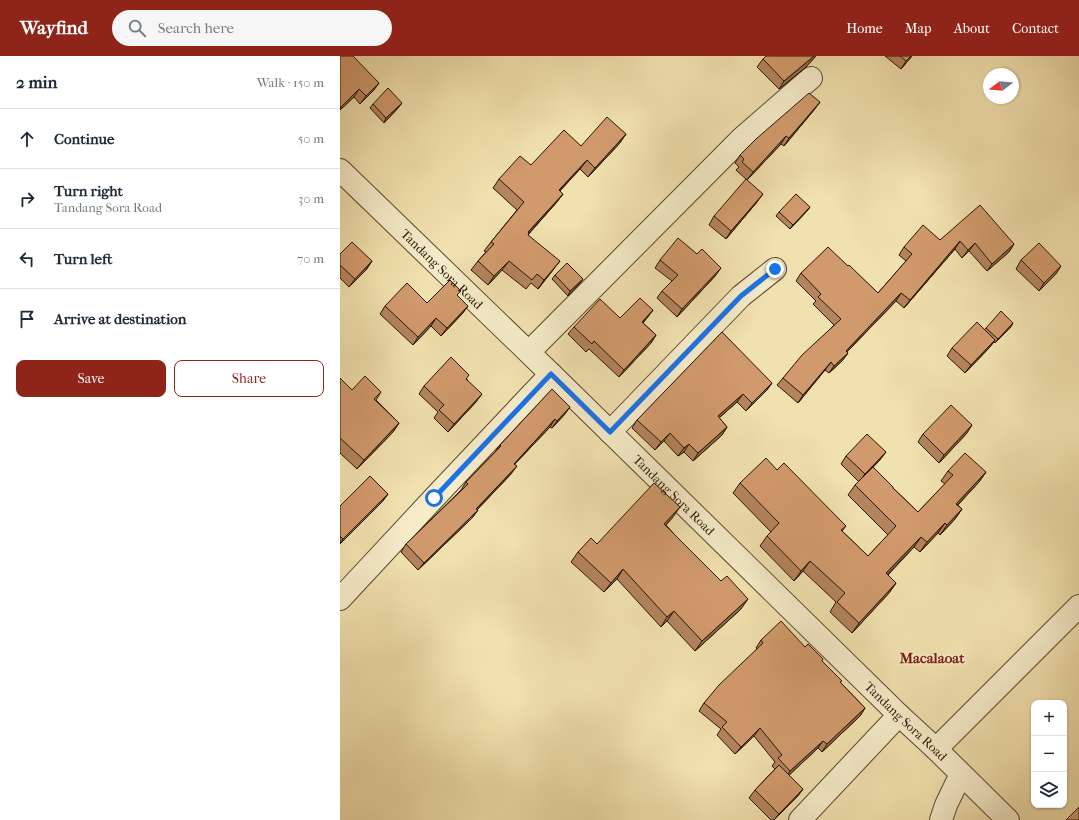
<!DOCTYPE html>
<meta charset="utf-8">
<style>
:root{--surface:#fff;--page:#f6f6f7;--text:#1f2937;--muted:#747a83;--line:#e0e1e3;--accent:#8f2418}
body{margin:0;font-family:"IM FELL French Canon",serif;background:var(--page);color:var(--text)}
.controls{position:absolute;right:12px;bottom:12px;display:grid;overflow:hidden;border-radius:8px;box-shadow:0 1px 3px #0004}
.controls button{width:36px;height:36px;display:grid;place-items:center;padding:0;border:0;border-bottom:1px solid var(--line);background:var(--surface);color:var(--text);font:20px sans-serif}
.compass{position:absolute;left:643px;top:12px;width:36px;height:36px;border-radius:50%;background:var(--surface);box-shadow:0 1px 3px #0004;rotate:254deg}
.stop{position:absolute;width:12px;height:12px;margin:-9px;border:3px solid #1a73e8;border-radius:50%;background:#fff}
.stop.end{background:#1a73e8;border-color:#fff;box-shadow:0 1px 4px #0008}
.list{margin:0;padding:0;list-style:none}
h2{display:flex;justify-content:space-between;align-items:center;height:52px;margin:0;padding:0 16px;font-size:17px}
h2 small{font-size:13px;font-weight:400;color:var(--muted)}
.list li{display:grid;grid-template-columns:26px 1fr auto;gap:12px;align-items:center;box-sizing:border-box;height:60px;padding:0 16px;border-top:1px solid var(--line)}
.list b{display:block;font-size:15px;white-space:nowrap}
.list p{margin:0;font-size:13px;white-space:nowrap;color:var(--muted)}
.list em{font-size:13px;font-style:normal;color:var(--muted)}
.actions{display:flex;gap:8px;padding:12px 16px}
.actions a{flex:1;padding:9px 0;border:1px solid var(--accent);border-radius:8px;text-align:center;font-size:14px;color:var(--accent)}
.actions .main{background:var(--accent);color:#fff}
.icon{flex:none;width:22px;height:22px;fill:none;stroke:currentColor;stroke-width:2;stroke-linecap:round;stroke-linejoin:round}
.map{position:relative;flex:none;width:739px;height:764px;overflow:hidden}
header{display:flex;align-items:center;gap:24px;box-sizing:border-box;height:56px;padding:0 20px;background:var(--accent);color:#fff}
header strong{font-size:19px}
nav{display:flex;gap:22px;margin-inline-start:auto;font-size:14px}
.search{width:280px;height:36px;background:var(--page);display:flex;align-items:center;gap:10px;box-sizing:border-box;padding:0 14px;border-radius:22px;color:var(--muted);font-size:15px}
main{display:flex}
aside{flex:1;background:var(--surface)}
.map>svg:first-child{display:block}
</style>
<header>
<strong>Wayfind</strong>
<div class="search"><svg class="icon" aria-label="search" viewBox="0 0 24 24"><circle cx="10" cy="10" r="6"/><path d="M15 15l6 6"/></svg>Search here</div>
<nav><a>Home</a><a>Map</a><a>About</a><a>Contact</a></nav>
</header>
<main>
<aside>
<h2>2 min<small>Walk · 150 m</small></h2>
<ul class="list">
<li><svg class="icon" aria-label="ahead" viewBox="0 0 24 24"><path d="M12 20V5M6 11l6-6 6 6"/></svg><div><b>Continue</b></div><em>50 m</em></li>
<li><svg class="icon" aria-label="right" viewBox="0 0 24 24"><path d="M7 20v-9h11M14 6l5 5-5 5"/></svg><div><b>Turn right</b><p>Tandang Sora Road</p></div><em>30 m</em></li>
<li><svg class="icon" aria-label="left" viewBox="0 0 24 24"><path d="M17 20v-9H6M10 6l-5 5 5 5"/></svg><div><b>Turn left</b></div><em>70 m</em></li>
<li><svg class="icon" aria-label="arrive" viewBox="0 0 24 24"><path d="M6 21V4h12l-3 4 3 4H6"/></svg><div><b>Arrive at destination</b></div></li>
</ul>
<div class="actions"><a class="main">Save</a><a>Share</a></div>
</aside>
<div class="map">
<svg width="739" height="764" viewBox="0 0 739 764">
<rect width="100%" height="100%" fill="#f1e1ae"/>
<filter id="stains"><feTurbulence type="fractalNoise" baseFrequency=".005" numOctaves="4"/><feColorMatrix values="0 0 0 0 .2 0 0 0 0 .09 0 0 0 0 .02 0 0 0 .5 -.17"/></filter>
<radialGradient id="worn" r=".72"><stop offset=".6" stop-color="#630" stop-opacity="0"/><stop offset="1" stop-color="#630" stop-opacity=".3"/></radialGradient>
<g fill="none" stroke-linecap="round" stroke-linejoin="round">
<defs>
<g id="minor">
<path id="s1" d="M 0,114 L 211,318 L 559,659 L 596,693 L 668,764"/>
<path d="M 189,296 L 402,82 L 471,22"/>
<path d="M 270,376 L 401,240 L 435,213"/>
<path d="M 0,543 L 94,442 L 211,318"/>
<path d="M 596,693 L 739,550"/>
<path d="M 460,764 L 559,659"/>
<path d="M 601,764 L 606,749 L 621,718"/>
</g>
</defs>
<!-- minor casing -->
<use href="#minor" stroke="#5a472f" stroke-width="24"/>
<!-- minor -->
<use href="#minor" stroke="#f6ecca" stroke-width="22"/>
</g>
<!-- wall -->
<path fill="#b4845d" stroke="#271405" d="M 0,0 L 39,27 L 33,35 L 20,48 L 14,41 L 0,54 Z
M 426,0 L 476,0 L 465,12 L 439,33 L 417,11 L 423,3 Z
M 545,0 L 572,0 L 561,13 Z
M 480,46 L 474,54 L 444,90 L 441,88 L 407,124 L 396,114 L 399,111 L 395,107 L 400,99 Z
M 33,48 L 59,51 L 44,67 L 30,52 Z
M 286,78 L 279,88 L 248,121 L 240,113 L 220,135 L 223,138 L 216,147 L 188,179 L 213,214 L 198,233 L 191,227 L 186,233 L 162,214 L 148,229 L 131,214 L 138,205 L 146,196 L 144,195 L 151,186 L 177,154 L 153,132 L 159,123 L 191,109 L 241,90 Z
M 417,146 L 386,183 L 369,169 L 374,160 Z
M 470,151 L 467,155 L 450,173 L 436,160 L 439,156 Z
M 600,184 L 674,188 L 669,196 L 647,215 L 629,195 L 622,202 L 615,193 L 564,252 L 556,245 L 507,296 L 508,297 L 502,305 L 489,317 L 485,314 L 458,347 L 437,329 L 443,322 L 494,269 L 473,248 L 476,245 L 456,225 L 461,217 L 508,210 L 538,237 L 566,205 L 559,199 L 564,191 Z
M 0,198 L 32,205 L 26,214 L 9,231 L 0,222 Z
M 357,198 L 376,219 L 337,261 L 317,242 L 322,235 L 332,225 L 315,212 L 320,204 Z
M 681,204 L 716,218 L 699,235 L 676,213 Z
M 215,219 L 243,223 L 240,227 L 228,240 L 212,223 Z
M 118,240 L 128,250 L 122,258 L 101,280 L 91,270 L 73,289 L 40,258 L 45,250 L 87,247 Z
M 313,254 L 307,262 L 303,267 L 316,279 L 311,287 L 279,321 L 249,293 L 246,296 L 228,278 L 234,271 L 280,262 Z
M 671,271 L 655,287 L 654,286 L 649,292 L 625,317 L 607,300 L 612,292 L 644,274 L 646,272 Z
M 0,322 L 12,334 L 41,336 L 36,344 L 59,367 L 53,376 L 17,413 L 0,397 Z
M 127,323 L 136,346 L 108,376 L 94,362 L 98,356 L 79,338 L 84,330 Z
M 432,327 L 426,335 L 406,355 L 397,346 L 379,362 L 387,371 L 382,379 L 353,405 L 344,396 L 338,400 L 324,385 L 315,394 L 292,372 L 297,364 Z
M 225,358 L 212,372 L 210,371 L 175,408 L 171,418 L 137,454 L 138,454 L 132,462 L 78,514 L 61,496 L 66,488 L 121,434 L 126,426 L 155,396 L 160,389 Z
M 627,377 L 599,407 L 578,386 L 583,378 Z
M 506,400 L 540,404 L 533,411 L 553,432 L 578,456 L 605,428 L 601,425 L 608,415 L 646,416 L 639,426 L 618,449 L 622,453 L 615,463 L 600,479 L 598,477 L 580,496 L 574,491 L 548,519 L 556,527 L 549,537 L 512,577 L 490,556 L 496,546 L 463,515 L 454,525 L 420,490 L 427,480 L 431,476 L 393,437 L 400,427 L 437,414 L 506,470 L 502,475 L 528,500 L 548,479 L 508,439 L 515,429 L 519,426 L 501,408 Z
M 48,438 L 42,446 L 0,488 L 0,450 Z
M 333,461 L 326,469 L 401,553 L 355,595 L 327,565 L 321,571 L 277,523 L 264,536 L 231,506 L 238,496 Z
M 421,584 L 465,591 L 482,605 L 500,626 L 525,652 L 520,660 L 482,696 L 478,692 L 449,719 L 463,733 L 457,741 L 434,764 L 431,764 L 409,742 L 415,734 L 435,713 L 432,710 L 435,706 L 414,680 L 395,698 L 377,679 L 381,673 L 359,655 L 364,647 L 417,593 L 416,592 Z"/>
<!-- shaded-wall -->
<path fill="#926c4c" stroke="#271405" d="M 474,0 L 476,0 L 465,12 L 439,33 L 444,25 Z
M 571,0 L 572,0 L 561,13 L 566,5 Z
M 39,27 L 33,35 L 20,48 L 26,40 Z
M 19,33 L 14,41 L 0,54 L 1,51 Z
M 480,46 L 474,54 L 444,90 L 449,82 Z
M 62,47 L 59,51 L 44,67 L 46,62 Z
M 286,78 L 279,88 L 248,121 L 255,112 Z
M 446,80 L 441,88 L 407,124 L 413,116 Z
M 247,104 L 240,113 L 212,143 L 219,134 Z
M 223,138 L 216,147 L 189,177 L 188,176 Z
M 423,138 L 417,146 L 386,183 L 391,175 Z
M 470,151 L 467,155 L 450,173 L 453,169 Z
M 620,185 L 615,193 L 564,252 L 570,244 Z
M 635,187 L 629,195 L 622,202 L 628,194 Z
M 674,188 L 669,196 L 647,215 L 652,208 Z
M 32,205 L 26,214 L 9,231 L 15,223 Z
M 169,205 L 162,214 L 148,229 L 154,220 Z
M 220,205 L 213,214 L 198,233 L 204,224 Z
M 721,210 L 716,218 L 699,235 L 704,227 Z
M 381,212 L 376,219 L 337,261 L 342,253 Z
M 243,223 L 240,227 L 228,240 L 230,235 Z
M 561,237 L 556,245 L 500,303 L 506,295 Z
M 128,250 L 122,258 L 101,280 L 107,272 Z
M 313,254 L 307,262 L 296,273 L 302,266 Z
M 96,262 L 91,270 L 73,289 L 78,281 Z
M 673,267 L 671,271 L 655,287 L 658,283 Z
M 316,279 L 311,287 L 279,321 L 284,314 Z
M 655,284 L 649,292 L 625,317 L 631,309 Z
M 508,297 L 502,305 L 489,317 L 494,310 Z
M 491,306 L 485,314 L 458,347 L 463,339 Z
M 432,327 L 426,335 L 406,355 L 412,347 Z
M 142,338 L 136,346 L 108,376 L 114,368 Z
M 403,338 L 397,346 L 372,368 L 378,360 Z
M 230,351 L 225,358 L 212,372 L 217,365 Z
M 215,363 L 210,371 L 168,415 L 174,408 Z
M 59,367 L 53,376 L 17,413 L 24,404 Z
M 632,369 L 627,377 L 599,407 L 604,399 Z
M 387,371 L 382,379 L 353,405 L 358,397 Z
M 330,377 L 324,385 L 315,394 L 321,386 Z
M 349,388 L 344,396 L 338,400 L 344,392 Z
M 546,396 L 540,404 L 519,426 L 525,418 Z
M 177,410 L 171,418 L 131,460 L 136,453 Z
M 646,416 L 639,426 L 609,458 L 616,448 Z
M 48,438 L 42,446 L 0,488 L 0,487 L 3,483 Z
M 340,451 L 333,461 L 318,478 L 324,468 Z
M 622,453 L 615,463 L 600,479 L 607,469 Z
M 138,454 L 132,462 L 78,514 L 84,507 Z
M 605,467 L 598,477 L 580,496 L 587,486 Z
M 581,481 L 574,491 L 539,527 L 546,517 Z
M 470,505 L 463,515 L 454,525 L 461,515 Z
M 283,513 L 277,523 L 264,536 L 271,527 Z
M 556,527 L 549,537 L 512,577 L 519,567 Z
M 408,543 L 401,553 L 355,595 L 362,585 Z
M 334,555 L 327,565 L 321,571 L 327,561 Z
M 525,652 L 520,660 L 482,696 L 487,688 Z
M 420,672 L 414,680 L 395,698 L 401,691 Z
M 483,685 L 478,692 L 445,723 L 450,715 Z
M 463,733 L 457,741 L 434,764 L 439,758 Z"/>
<!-- building -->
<path fill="#d19a6c" stroke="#271405" d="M 0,0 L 13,0 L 39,27 L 26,40 L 19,33 L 1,51 L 0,51 Z
M 426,0 L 474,0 L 444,25 L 423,3 Z
M 560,0 L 571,0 L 566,5 Z
M 48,32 L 62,47 L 46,62 L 33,48 Z
M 469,37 L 480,46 L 449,82 L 446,80 L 413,116 L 402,106 L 404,103 L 400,99 L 416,83 Z
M 267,61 L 286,78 L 255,112 L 247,104 L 219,134 L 223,138 L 188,176 L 189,177 L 188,179 L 220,205 L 204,224 L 197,218 L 192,224 L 169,205 L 154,220 L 138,205 L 154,188 L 151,186 L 184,146 L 159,123 L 180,100 L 191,109 L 224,74 L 241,90 Z
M 406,123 L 423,138 L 391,175 L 374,160 Z
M 456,138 L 470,151 L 453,169 L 439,156 Z
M 640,149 L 674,188 L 652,208 L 635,187 L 628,194 L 620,185 L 570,244 L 561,237 L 506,295 L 508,297 L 494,310 L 491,306 L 463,339 L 443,322 L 462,299 L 501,263 L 478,241 L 481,238 L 461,217 L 488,191 L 508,210 L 509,209 L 538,237 L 572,198 L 564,191 L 583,169 L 600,184 Z
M 338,182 L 357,198 L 362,193 L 381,212 L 342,253 L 322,235 L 338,219 L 320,204 Z
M 12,186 L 32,205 L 15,223 L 0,209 L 0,198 Z
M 699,187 L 721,210 L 704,227 L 681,204 Z
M 227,207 L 243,223 L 230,235 L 215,219 Z
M 110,224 L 121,235 L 117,239 L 128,250 L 107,272 L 96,262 L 78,281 L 45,250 L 67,227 L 87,247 Z
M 300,242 L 313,254 L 302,266 L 316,279 L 284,314 L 254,285 L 252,288 L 234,271 L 260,243 L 280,262 Z
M 661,255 L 673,267 L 658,283 L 646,272 Z
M 637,266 L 655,284 L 631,309 L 612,292 Z
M 382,276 L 432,327 L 412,347 L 403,338 L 378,360 L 387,371 L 358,397 L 349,388 L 344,392 L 330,377 L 321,386 L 297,364 Z
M 111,301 L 129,319 L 126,323 L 142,338 L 114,368 L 99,354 L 104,349 L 84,330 Z
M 25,320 L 41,336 L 34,343 L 59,367 L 24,404 L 0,382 L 0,322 L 12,334 Z
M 212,333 L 230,351 L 217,365 L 215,363 L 174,408 L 177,410 L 136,453 L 138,454 L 84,507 L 66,488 L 128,428 L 126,426 L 161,390 L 160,389 Z
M 611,349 L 632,369 L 604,399 L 583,378 Z
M 527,378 L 546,396 L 525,418 L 506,400 Z
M 625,397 L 646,416 L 616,448 L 622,453 L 607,469 L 605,467 L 587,486 L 581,481 L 546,517 L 556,527 L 519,567 L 497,546 L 505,537 L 470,505 L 461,515 L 427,480 L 439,467 L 400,427 L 426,402 L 437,414 L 444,407 L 506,470 L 501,474 L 528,500 L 556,470 L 515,429 L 533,411 L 553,431 L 553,432 L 578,456 L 613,419 L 608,415 Z
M 30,420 L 48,438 L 3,483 L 0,480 L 0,450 Z
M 314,427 L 340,451 L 324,468 L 381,525 L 387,520 L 408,543 L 362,585 L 334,555 L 327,561 L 283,513 L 271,527 L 238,496 L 251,482 L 257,488 Z
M 441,565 L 465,591 L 468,588 L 483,603 L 482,605 L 502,625 L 500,626 L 525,652 L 487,688 L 483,685 L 450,715 L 438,702 L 442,699 L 420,672 L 401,691 L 382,671 L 387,666 L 364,647 L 379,629 L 423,587 L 421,584 Z
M 439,709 L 463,733 L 439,758 L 415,734 Z
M 739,751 L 739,764 L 726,764 Z"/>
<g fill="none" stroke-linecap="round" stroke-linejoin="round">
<!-- route -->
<path stroke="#1a73e8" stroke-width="5" d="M 94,442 L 211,318 L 270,376 L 401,240 L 435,213"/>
</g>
<g text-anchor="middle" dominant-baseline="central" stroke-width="3" stroke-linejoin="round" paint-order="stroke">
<!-- street labels -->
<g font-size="13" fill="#271405" stroke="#f6ecca">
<text stroke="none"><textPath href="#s1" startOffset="142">Tandang Sora Road</textPath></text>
<text stroke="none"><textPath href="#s1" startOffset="466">Tandang Sora Road</textPath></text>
<text stroke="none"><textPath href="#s1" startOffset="790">Tandang Sora Road</textPath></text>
</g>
<!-- quarter labels -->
<g font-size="15" font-weight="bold" fill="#7a1f14" stroke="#f6ecca">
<text x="592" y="602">Macalaoat</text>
</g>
</g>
<rect width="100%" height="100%" filter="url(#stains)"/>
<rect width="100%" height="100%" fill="url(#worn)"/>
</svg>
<div class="controls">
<button>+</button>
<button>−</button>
<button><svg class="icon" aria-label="layers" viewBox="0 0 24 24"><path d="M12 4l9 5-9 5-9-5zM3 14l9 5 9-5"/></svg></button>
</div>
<svg class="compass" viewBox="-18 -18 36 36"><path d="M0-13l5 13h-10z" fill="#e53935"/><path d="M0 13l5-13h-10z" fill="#747a83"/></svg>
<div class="stop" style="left:94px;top:442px"></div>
<div class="stop end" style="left:435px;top:213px"></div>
</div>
</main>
